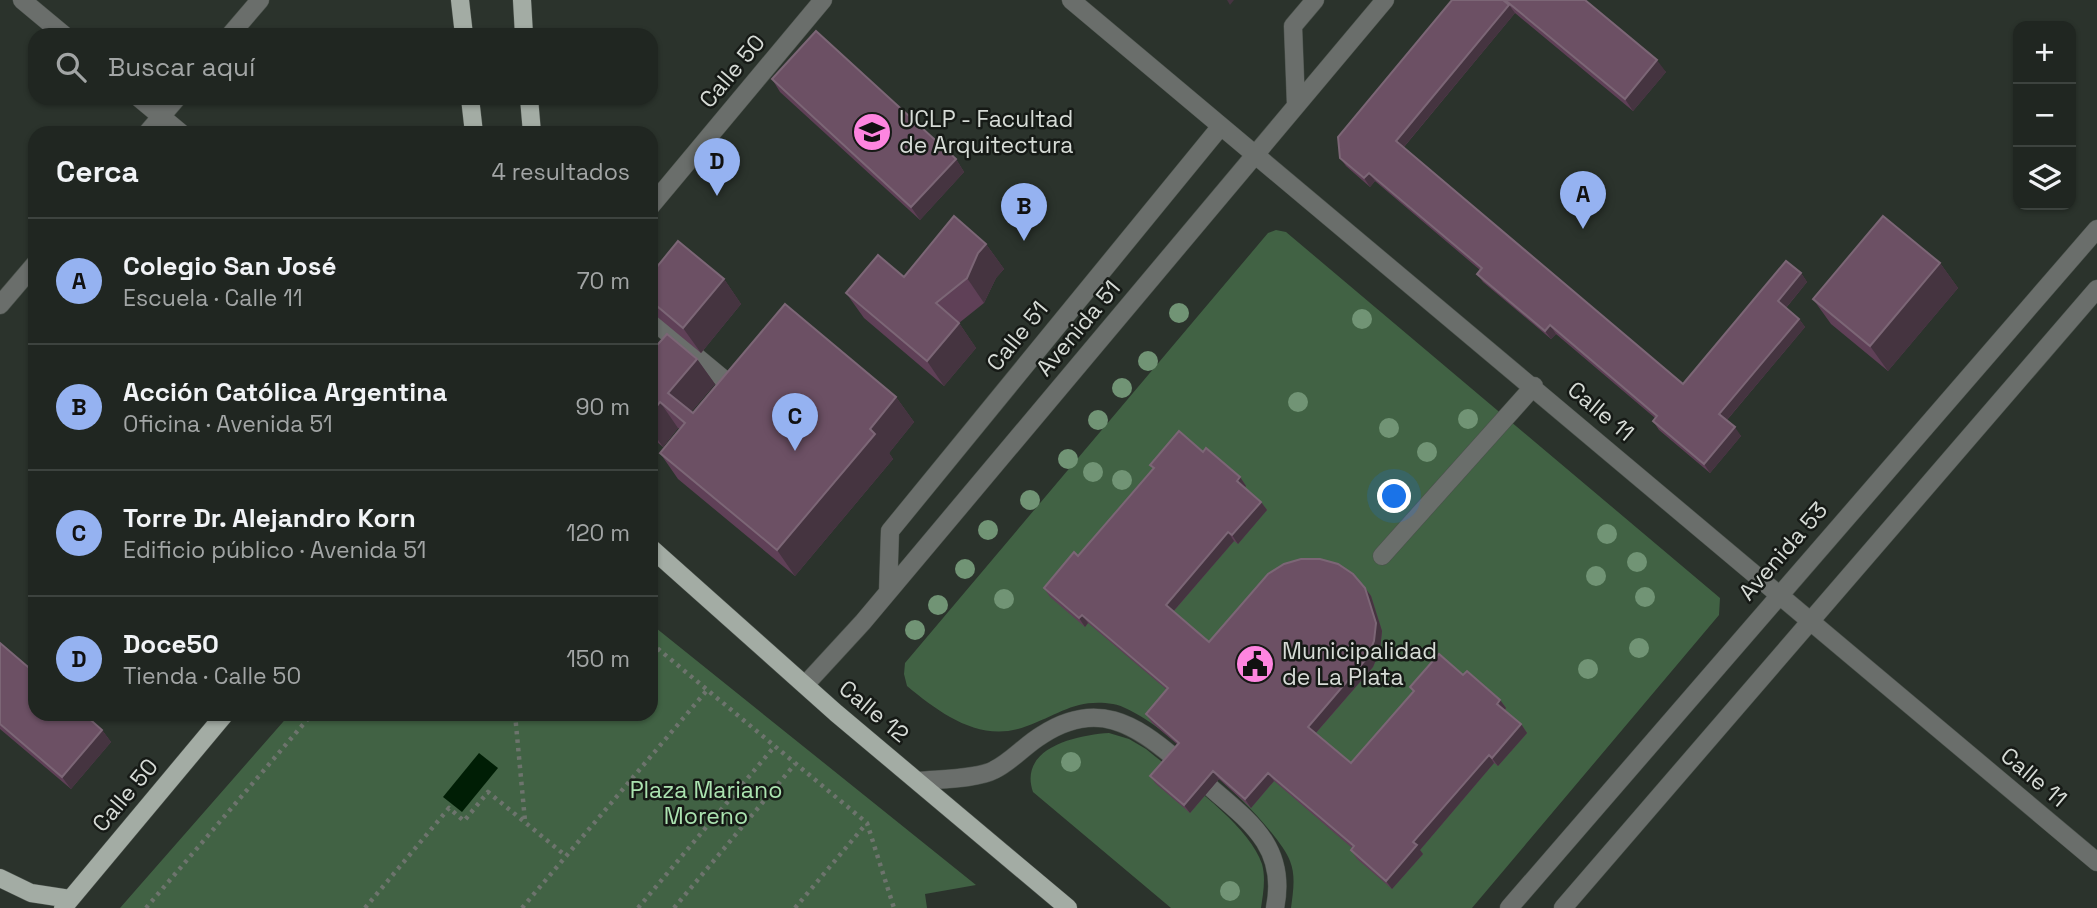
<!DOCTYPE html>
<html lang="es">
<meta charset="utf-8">
<style>
:root{--surface:#202621;--page:#282e2a;--text:#f1f3f6;--muted:#a2a5a5;--line:#3d433f;--accent:#95b2f1}
body{margin:0;font-family:"Space Grotesk",sans-serif;background:var(--page);color:var(--text)}
.controls{position:absolute;right:21px;top:21px;display:grid;overflow:hidden;border-radius:14px;box-shadow:0 2px 5px #0004}
.controls button{width:63px;height:63px;display:grid;place-items:center;padding:0;border:0;border-bottom:2px solid var(--line);background:var(--surface);color:var(--text);font:35px sans-serif}
.you{position:absolute;left:1395px;top:497px;width:24px;height:24px;margin:-18px;border:5px solid #fff;border-radius:50%;background:#1a73e8;box-shadow:0 0 0 10px #1a73e833}
.badge{display:grid;place-items:center;width:46px;height:46px;border-radius:50%;background:var(--accent);color:#111;font-size:23px;font-weight:700}
.pin{position:absolute;translate:-50% -58px;filter:drop-shadow(0 2px 4px #0008)}
.pin::after{content:'';position:absolute;top:37px;width:24px;height:21px;background:inherit;clip-path:polygon(0 0,100% 0,50% 100%)}
.list{margin:0;padding:0;list-style:none}
h2{display:flex;justify-content:space-between;align-items:center;height:91px;margin:0;padding:0 28px;font-size:30px}
h2 small{font-size:23px;font-weight:400;color:var(--muted)}
.list li{display:grid;grid-template-columns:46px 1fr auto;gap:21px;align-items:center;box-sizing:border-box;height:126px;padding:0 28px;border-top:2px solid var(--line)}
.list b{display:block;font-size:26px;white-space:nowrap}
.list p{margin:0;font-size:23px;white-space:nowrap;color:var(--muted)}
.list em{font-size:23px;font-style:normal;color:var(--muted)}
.icon{flex:none;width:38px;height:38px;fill:none;stroke:currentColor;stroke-width:2;stroke-linecap:round;stroke-linejoin:round}
.map{position:relative;flex:none;width:2097px;height:908px;overflow:hidden}
.search{position:absolute;background:var(--surface);box-shadow:0 2px 5px #0004;left:28px;top:28px;width:630px;height:77px;display:flex;align-items:center;gap:18px;box-sizing:border-box;padding:0 24px;border-radius:21px;color:var(--muted);font-size:26px}
.panel{position:absolute;background:var(--surface);box-shadow:0 2px 5px #0004;left:28px;top:126px;width:630px;height:595px;border-radius:21px}
.map>svg:first-child{display:block}
</style>
<div class="map">
<svg width="2097" height="908" viewBox="0 0 2097 908">
<rect width="100%" height="100%" fill="#2b332c"/>
<!-- green -->
<path fill="#416244" d="M 1276,230 L 1286,232 L 1720,598 L 1719,615 L 1472,908 L 1291,908 C 1293,892 1296,876 1290,861 C 1276,823 1152,710 1113,704 C 1076,698 1058,715 1027,726 C 981,744 941,714 907,686 L 904,674 L 905,663 L 1268,233 Z
M 651,624 L 976,885 L 925,894 L 927,908 L 120,908 L 290,714 L 651,714 Z
M 1109,733 L 1129,739 L 1146,749 C 1180,777 1249,824 1262,864 C 1266,879 1263,894 1261,908 L 1171,908 L 1033,792 C 1018,748 1076,735 1109,733 Z"/>
<!-- water -->
<path fill="#001e05" d="M 479,753 L 498,768 L 462,812 L 443,797 Z"/>
<g fill="none" stroke-linecap="round" stroke-linejoin="round">
<defs>
<path id="minor" d="M 22,0 L 64,35
M 1071,0 L 2097,862
M 230,35 L 260,0
M 139,98 L 181,133
M 1296,105 L 1293,26 L 1315,0
M 147,133 L 177,98
M 651,206 L 823,0
M 0,305 L 35,264
M 651,319 L 739,392
M 1382,556 L 1534,386
M 888,592 L 890,531 L 1221,126
M 805,685 L 863,622 L 1385,0
M 919,781 C 938,779 978,779 994,770 C 1011,762 1025,745 1042,735 C 1096,700 1134,723 1177,760
M 1211,788 C 1252,823 1287,849 1275,908
M 1509,908 L 2097,229
M 1563,908 L 2097,289"/>
<path id="major" d="M 460,0 L 464,35
M 522,0 L 524,35
M 470,98 L 474,133
M 529,98 L 532,133
M 651,548 L 836,713 L 1068,908
M 0,878 L 31,893 L 70,899
M 63,908 L 225,714"/>
</defs>
<!-- minor casing -->
<use href="#minor" stroke="#4a514b" stroke-width="19"/>
<!-- major casing -->
<use href="#major" stroke="#4a514b" stroke-width="19"/>
<!-- path -->
<path stroke="#6d746d" stroke-width="4.5" stroke-dasharray="3.5 5" stroke-linecap="butt" d="M 651,643 L 867,823 L 894,908
M 515,714 L 525,821
M 146,908 L 312,714
M 365,908 L 449,808 L 464,821 L 488,792 L 566,856
M 522,908 L 708,689
M 638,908 L 774,747
M 674,908 L 795,764
M 795,908 L 866,824"/>
<!-- minor -->
<use href="#minor" stroke="#6a6e6b" stroke-width="18"/>
<!-- major -->
<use href="#major" stroke="#a3aca4" stroke-width="18"/>
</g>
<!-- trees -->
<g fill="#719475">
<circle cx="1179" cy="313" r="10"/>
<circle cx="1362" cy="319" r="10"/>
<circle cx="1148" cy="361" r="10"/>
<circle cx="1122" cy="388" r="10"/>
<circle cx="1298" cy="402" r="10"/>
<circle cx="1468" cy="419" r="10"/>
<circle cx="1098" cy="420" r="10"/>
<circle cx="1389" cy="428" r="10"/>
<circle cx="1427" cy="452" r="10"/>
<circle cx="1068" cy="459" r="10"/>
<circle cx="1093" cy="472" r="10"/>
<circle cx="1122" cy="480" r="10"/>
<circle cx="1030" cy="500" r="10"/>
<circle cx="988" cy="530" r="10"/>
<circle cx="1607" cy="534" r="10"/>
<circle cx="1637" cy="562" r="10"/>
<circle cx="965" cy="569" r="10"/>
<circle cx="1596" cy="576" r="10"/>
<circle cx="1645" cy="597" r="10"/>
<circle cx="1004" cy="599" r="10"/>
<circle cx="938" cy="605" r="10"/>
<circle cx="915" cy="630" r="10"/>
<circle cx="1639" cy="648" r="10"/>
<circle cx="1588" cy="669" r="10"/>
<circle cx="1071" cy="762" r="10"/>
<circle cx="1230" cy="891" r="10"/>
</g>
<!-- wall -->
<path fill="#5f4057" d="M 1452,0 L 1585,0 L 1666,72 L 1633,111 L 1515,13 L 1404,147 L 1683,384 L 1801,273 L 1807,282 L 1786,308 L 1799,319 L 1805,327 L 1727,420 L 1741,436 L 1710,473 L 1659,430 L 1653,421 L 1655,418 L 1556,334 L 1551,339 L 1483,282 L 1477,274 L 1480,270 L 1375,181 L 1370,187 L 1346,166 L 1340,158 Z
M 772,79 L 956,159 L 964,172 L 920,220 L 780,92 Z
M 986,244 L 1004,269 L 996,278 L 984,303 L 959,323 L 976,348 L 944,386 L 864,318 L 846,293 L 904,277 Z
M 1940,263 L 1958,288 L 1888,371 L 1831,324 L 1813,299 Z
M 651,274 L 724,279 L 741,304 L 701,353 L 655,315 L 651,309 Z
M 651,352 L 697,359 L 715,384 L 691,412 L 693,413 L 896,397 L 914,422 L 889,453 L 893,459 L 795,576 L 678,479 L 660,453 L 680,429 L 678,428 L 663,447 L 651,437 Z
M 1203,452 L 1240,477 L 1246,486 L 1244,488 L 1261,502 L 1267,510 L 1238,544 L 1234,541 L 1173,612 L 1209,642 L 1365,588 L 1371,596 L 1382,631 L 1380,650 L 1373,667 L 1316,733 L 1351,763 L 1413,692 L 1410,687 L 1463,675 L 1500,700 L 1506,708 L 1505,710 L 1521,724 L 1527,733 L 1498,766 L 1494,763 L 1420,850 L 1423,854 L 1392,889 L 1357,859 L 1351,850 L 1352,848 L 1274,781 L 1251,808 L 1219,779 L 1190,813 L 1156,784 L 1150,776 L 1177,744 L 1152,723 L 1146,714 L 1167,690 L 1088,623 L 1085,627 L 1050,597 L 1044,588 L 1078,556 L 1153,469 L 1150,465 Z
M 0,643 L 102,730 L 111,742 L 71,789 L 0,729 Z"/>
<!-- shaded-wall -->
<path fill="#453440" d="M 1227,0 L 1234,0 L 1230,5 Z
M 1509,5 L 1515,13 L 1402,149 L 1396,141 Z
M 1657,60 L 1666,72 L 1633,111 L 1625,99 Z
M 956,159 L 964,172 L 920,220 L 911,207 Z
M 1369,173 L 1375,181 L 1370,187 L 1364,178 Z
M 986,244 L 1004,269 L 996,278 L 984,303 L 967,278 L 978,253 Z
M 1940,263 L 1958,288 L 1888,371 L 1870,346 Z
M 1801,273 L 1807,282 L 1784,310 L 1778,301 Z
M 724,279 L 741,304 L 701,353 L 683,328 Z
M 1799,319 L 1805,327 L 1725,422 L 1719,414 Z
M 959,323 L 976,348 L 944,386 L 927,361 Z
M 1550,325 L 1556,334 L 1551,339 L 1545,331 Z
M 697,359 L 715,384 L 686,418 L 668,393 Z
M 896,397 L 914,422 L 889,453 L 893,459 L 795,576 L 777,550 L 870,429 Z
M 660,402 L 678,428 L 663,447 L 651,430 L 651,414 Z
M 1735,427 L 1741,436 L 1710,473 L 1704,464 Z
M 1240,477 L 1246,486 L 1243,490 L 1237,481 Z
M 1261,502 L 1267,510 L 1238,544 L 1232,535 Z
M 1228,532 L 1234,541 L 1171,614 L 1166,605 Z
M 1365,588 L 1371,596 L 1382,631 L 1380,650 L 1373,667 L 1314,735 L 1308,727 Z
M 1082,615 L 1088,623 L 1085,627 L 1079,618 Z
M 1500,700 L 1506,708 L 1503,712 L 1497,704 Z
M 1521,724 L 1527,733 L 1498,766 L 1492,758 Z
M 102,730 L 111,742 L 71,789 L 62,777 Z
M 1489,755 L 1494,763 L 1420,850 L 1423,854 L 1392,889 L 1386,881 L 1413,842 Z
M 1213,771 L 1219,779 L 1190,813 L 1184,805 Z
M 1268,773 L 1274,781 L 1251,808 L 1245,799 Z"/>
<!-- building -->
<path fill="#6c5064" stroke="#7c6676" stroke-width="2" d="M 1452,0 L 1503,0 L 1509,5 L 1396,141 L 1683,384 L 1786,261 L 1801,273 L 1778,301 L 1799,319 L 1719,414 L 1735,427 L 1704,464 L 1653,421 L 1657,416 L 1550,325 L 1545,331 L 1477,274 L 1482,268 L 1369,173 L 1364,178 L 1340,158 L 1338,137 Z
M 1505,0 L 1585,0 L 1657,60 L 1625,99 Z
M 816,31 L 956,159 L 911,207 L 772,79 Z
M 954,216 L 986,244 L 978,253 L 967,278 L 936,303 L 959,323 L 927,361 L 846,293 L 878,255 L 904,277 Z
M 1883,216 L 1940,263 L 1870,346 L 1813,299 Z
M 678,241 L 724,279 L 683,328 L 651,301 L 651,274 Z
M 785,304 L 896,397 L 870,429 L 875,434 L 777,550 L 660,453 L 685,423 L 660,402 L 651,414 L 651,352 L 667,334 L 697,359 L 668,393 L 693,413 Z
M 1179,431 L 1203,452 L 1206,448 L 1240,477 L 1237,481 L 1261,502 L 1232,535 L 1228,532 L 1166,605 L 1209,642 L 1268,574 L 1284,564 L 1301,559 L 1320,559 L 1338,564 L 1353,574 L 1365,588 L 1376,623 L 1374,641 L 1367,658 L 1308,727 L 1351,763 L 1414,691 L 1410,687 L 1439,654 L 1463,675 L 1467,671 L 1500,700 L 1497,704 L 1521,724 L 1492,758 L 1489,755 L 1413,842 L 1417,845 L 1386,881 L 1351,850 L 1354,846 L 1268,773 L 1245,799 L 1213,771 L 1184,805 L 1150,776 L 1179,743 L 1146,714 L 1168,688 L 1082,615 L 1079,618 L 1044,588 L 1074,552 L 1078,556 L 1154,468 L 1150,465 Z
M 0,643 L 35,673 L 35,714 L 84,714 L 102,730 L 62,777 L 0,724 Z"/>
<!-- icons -->
<defs>
<symbol id="university-disc" viewBox="-11 -11 22 22"><circle r="9.5" fill="#fe85e0" stroke="#161a16"/><path d="M0-5L7-2L0 1L-7-2ZM-4 1L0 2.5L4 1V4Q0 6-4 4Z" fill="#111"/></symbol>
<symbol id="civic-disc" viewBox="-11 -11 22 22"><circle r="9.5" fill="#fe85e0" stroke="#161a16"/><path d="M-.6-6.5H3V-4.5H.6V-3L4-1V1h2V6H-6V1h2V-1L-.6-3ZM-1.2 2.5V6h2.4V2.5Z" fill="#111"/></symbol>
</defs>
<g fill-rule="evenodd">
<use href="#university-disc" x="850" y="110" width="44" height="44"/>
<use href="#civic-disc" x="1233" y="642" width="44" height="44"/>
</g>
<g text-anchor="middle" dominant-baseline="central" stroke-width="5" stroke-linejoin="round" paint-order="stroke">
<!-- street labels -->
<g font-size="23" fill="#d6dbd6" stroke="#161a16">
<text transform="translate(732 71) rotate(-50)">Calle 50</text>
<text transform="translate(1078 328) rotate(-50)">Avenida 51</text>
<text transform="translate(1017 336) rotate(-51)">Calle 51</text>
<text transform="translate(1601 411) rotate(40)">Calle 11</text>
<text transform="translate(1783 551) rotate(-49)">Avenida 53</text>
<text transform="translate(874 711) rotate(40)">Calle 12</text>
<text transform="translate(2034 777) rotate(40)">Calle 11</text>
<text transform="translate(125 795) rotate(-50)">Calle 50</text>
</g>
<!-- poi labels -->
<g font-size="23" fill="#d6dbd6" stroke="#161a16" text-anchor="start">
<text x="899" y="119">UCLP - Facultad<tspan x="899" dy="26">de Arquitectura</tspan></text>
<text x="1282" y="651">Municipalidad<tspan x="1282" dy="26">de La Plata</tspan></text>
</g>
<!-- park labels -->
<g font-size="23" fill="#abe3b0" stroke="#161a16">
<text x="706" y="790">Plaza Mariano<tspan x="706" dy="26">Moreno</tspan></text>
</g>
</g>
</svg>
<div class="controls">
<button>+</button>
<button>−</button>
<button><svg class="icon" aria-label="layers" viewBox="0 0 24 24"><path d="M12 4l9 5-9 5-9-5zM3 14l9 5 9-5"/></svg></button>
</div>
<div class="you"></div>
<div class="pin badge" style="left:1583px;top:229px">A</div>
<div class="pin badge" style="left:1024px;top:241px">B</div>
<div class="pin badge" style="left:795px;top:451px">C</div>
<div class="pin badge" style="left:717px;top:196px">D</div>
<div class="search"><svg class="icon" aria-label="search" viewBox="0 0 24 24"><circle cx="10" cy="10" r="6"/><path d="M15 15l6 6"/></svg>Buscar aquí</div>
<section class="panel">
<h2>Cerca<small>4 resultados</small></h2>
<ul class="list">
<li><span class="badge">A</span><div><b>Colegio San José</b><p>Escuela · Calle 11</p></div><em>70 m</em></li>
<li><span class="badge">B</span><div><b>Acción Católica Argentina</b><p>Oficina · Avenida 51</p></div><em>90 m</em></li>
<li><span class="badge">C</span><div><b>Torre Dr. Alejandro Korn</b><p>Edificio público · Avenida 51</p></div><em>120 m</em></li>
<li><span class="badge">D</span><div><b>Doce50</b><p>Tienda · Calle 50</p></div><em>150 m</em></li>
</ul>
</section>
</div>
